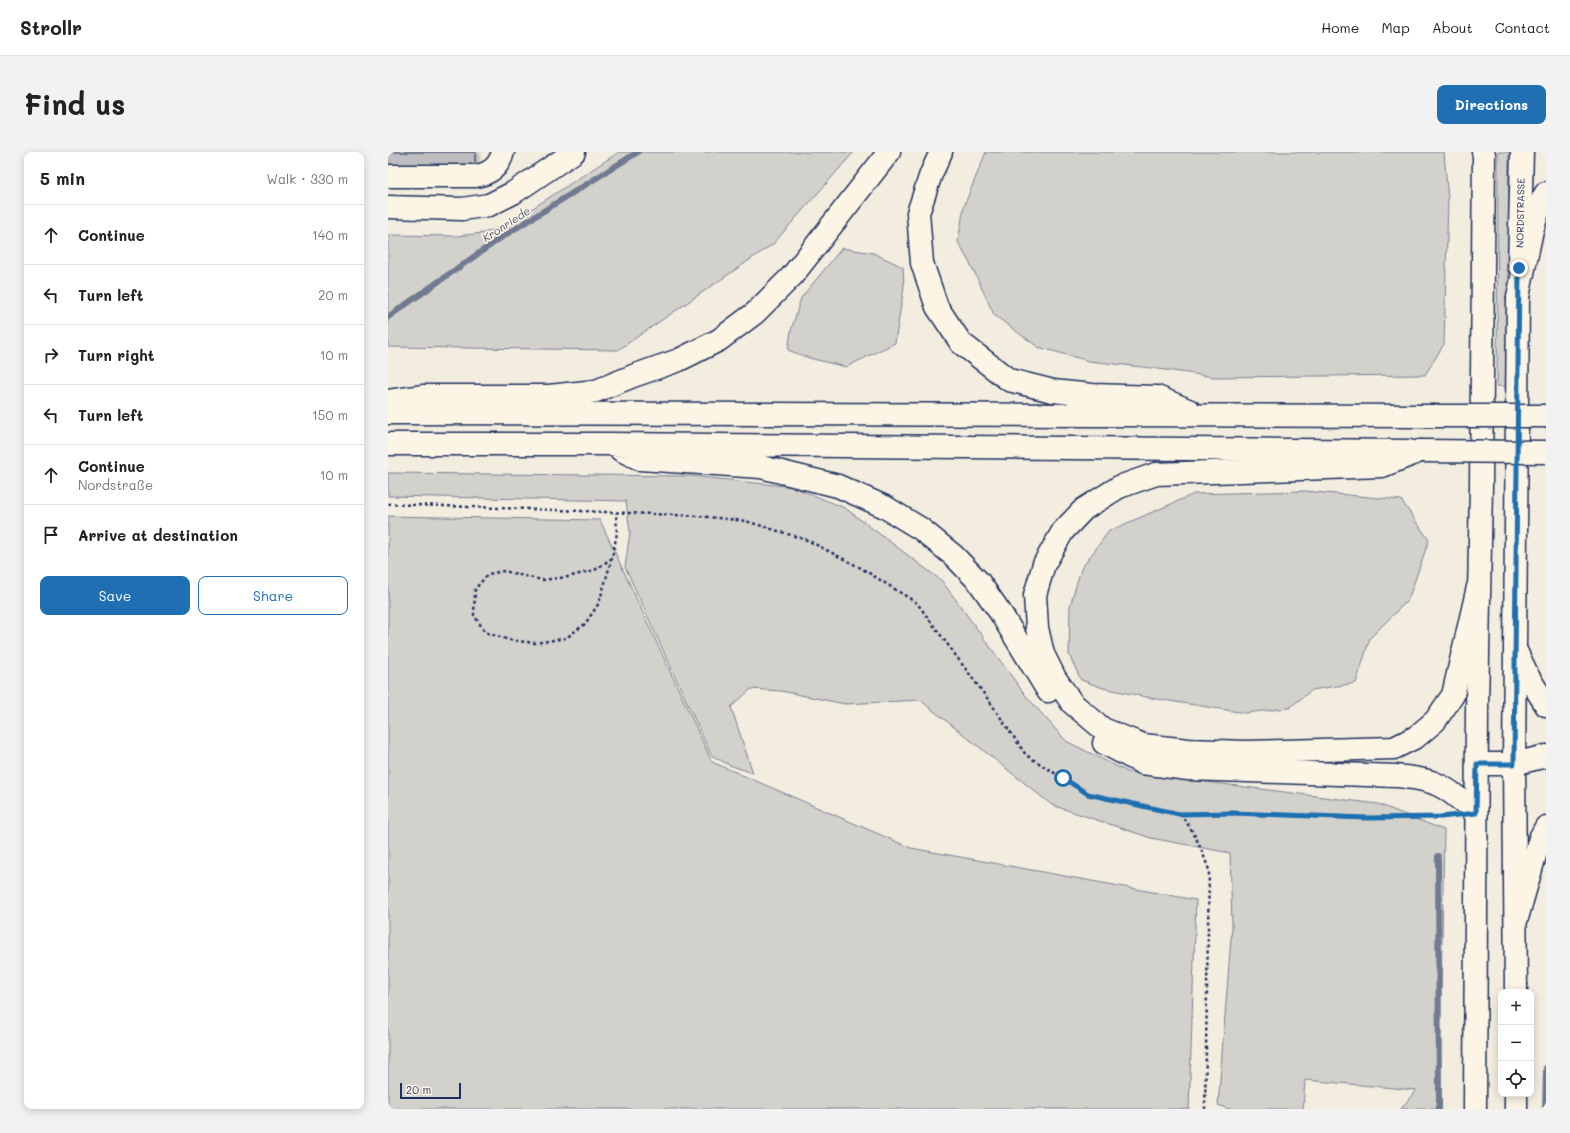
<!DOCTYPE html>
<meta charset="utf-8">
<style>
:root{--surface:#fff;--page:#f2f2f2;--text:#222;--muted:#767676;--line:#e0e0e0;--accent:#1f6fb2}
body{margin:0;font-family:Mali,sans-serif;background:var(--page);color:var(--text)}
.controls{position:absolute;right:12px;bottom:12px;display:grid;overflow:hidden;border-radius:8px;box-shadow:0 2px 10px #0003}
.controls button{width:36px;height:36px;display:grid;place-items:center;padding:0;border:0;border-bottom:1px solid var(--line);background:var(--surface);color:var(--text);font:20px sans-serif}
.scale{position:absolute;left:12px;bottom:10px;width:61px;box-sizing:border-box;padding-left:4px;border:2px solid #1b2f5e;border-top:0;font-size:11px;line-height:14px;white-space:nowrap;color:#1b2f5e;-webkit-text-stroke:3px #fcf5e5;paint-order:stroke}
.stop{position:absolute;width:12px;height:12px;margin:-9px;border:3px solid #1f6fb2;border-radius:50%;background:#fff}
.stop.end{background:#1f6fb2;border-color:#fff;box-shadow:0 1px 4px #0008}
.list{margin:0;padding:0;list-style:none}
h2{display:flex;justify-content:space-between;align-items:center;height:52px;margin:0;padding:0 16px;font-size:17px}
h2 small{font-size:13px;font-weight:400;color:var(--muted)}
.list li{display:grid;grid-template-columns:26px 1fr auto;gap:12px;align-items:center;box-sizing:border-box;height:60px;padding:0 16px;border-top:1px solid var(--line)}
.list b{display:block;font-size:15px;white-space:nowrap}
.list p{margin:0;font-size:13px;white-space:nowrap;color:var(--muted)}
.list em{font-size:13px;font-style:normal;color:var(--muted)}
.actions{display:flex;gap:8px;padding:12px 16px}
.actions a{flex:1;padding:9px 0;border:1px solid var(--accent);border-radius:8px;text-align:center;font-size:14px;color:var(--accent)}
.actions .main{background:var(--accent);color:#fff}
.icon{flex:none;width:22px;height:22px;fill:none;stroke:currentColor;stroke-width:2;stroke-linecap:round;stroke-linejoin:round}
.map{position:relative;flex:none;width:1158px;height:957px;overflow:hidden;border-radius:8px}
header{display:flex;align-items:center;gap:24px;box-sizing:border-box;height:56px;padding:0 20px;background:var(--surface);border-bottom:1px solid var(--line)}
header strong{font-size:19px}
nav{display:flex;gap:22px;margin-inline-start:auto;font-size:14px}
.intro{display:flex;align-items:center;justify-content:space-between;box-sizing:border-box;height:96px;padding:0 24px}
h1{margin:0;font-size:28px}
.button{padding:10px 18px;border-radius:8px;background:var(--accent);color:#fff;font-size:14px;font-weight:700}
main{display:flex;gap:24px;padding:0 24px}
aside{flex:1;background:var(--surface);border-radius:8px;box-shadow:0 2px 10px #0003}
.map>svg:first-child{display:block}
</style>
<header>
<strong>Strollr</strong>
<nav><a>Home</a><a>Map</a><a>About</a><a>Contact</a></nav>
</header>
<div class="intro"><h1>Find us</h1><a class="button">Directions</a></div>
<main>
<aside>
<h2>5 min<small>Walk · 330 m</small></h2>
<ul class="list">
<li><svg class="icon" aria-label="ahead" viewBox="0 0 24 24"><path d="M12 20V5M6 11l6-6 6 6"/></svg><div><b>Continue</b></div><em>140 m</em></li>
<li><svg class="icon" aria-label="left" viewBox="0 0 24 24"><path d="M17 20v-9H6M10 6l-5 5 5 5"/></svg><div><b>Turn left</b></div><em>20 m</em></li>
<li><svg class="icon" aria-label="right" viewBox="0 0 24 24"><path d="M7 20v-9h11M14 6l5 5-5 5"/></svg><div><b>Turn right</b></div><em>10 m</em></li>
<li><svg class="icon" aria-label="left" viewBox="0 0 24 24"><path d="M17 20v-9H6M10 6l-5 5 5 5"/></svg><div><b>Turn left</b></div><em>150 m</em></li>
<li><svg class="icon" aria-label="ahead" viewBox="0 0 24 24"><path d="M12 20V5M6 11l6-6 6 6"/></svg><div><b>Continue</b><p>Nordstraße</p></div><em>10 m</em></li>
<li><svg class="icon" aria-label="arrive" viewBox="0 0 24 24"><path d="M6 21V4h12l-3 4 3 4H6"/></svg><div><b>Arrive at destination</b></div></li>
</ul>
<div class="actions"><a class="main">Save</a><a>Share</a></div>
</aside>
<div class="map">
<svg width="1158" height="957" viewBox="0 0 1158 957">
<defs>
<filter id="shadow"><feDropShadow dx="3.5" dy="-3.5" stdDeviation="2" flood-color="#0004"/></filter>
</defs>
<rect width="100%" height="100%" fill="#f3ede0"/>
<filter id="ink" filterUnits="userSpaceOnUse"><feTurbulence type="fractalNoise" baseFrequency=".025" numOctaves="2"/><feDisplacementMap in="SourceGraphic" scale="8" xChannelSelector="R" yChannelSelector="G"/><feConvolveMatrix kernelMatrix="1 2 1 2 8 2 1 2 1" color-interpolation-filters="sRGB"/></filter>
<g filter="url(#ink)">
<!-- green -->
<path fill="#d3d1cc" stroke="#778095" d="M 231,0 L 466,0 L 385,92 L 230,198 L 0,195 L 0,83 L 68,84 L 96,81 L 122,71 Z
M 598,0 L 1056,0 L 1060,47 L 1056,192 L 1037,223 L 827,225 L 763,216 L 701,209 L 650,195 L 606,163 L 586,119 L 570,90 L 576,54 Z
M 1110,0 L 1121,0 L 1120,235 L 1109,234 Z
M 454,96 L 485,101 L 515,115 L 516,135 L 507,191 L 458,215 L 421,206 L 400,198 L 403,179 L 413,146 Z
M 0,321 L 303,324 L 405,335 L 457,356 L 554,429 L 638,544 L 678,589 L 740,620 L 990,652 L 1056,678 L 1051,957 L 1013,957 L 1028,938 L 917,928 L 915,957 L 841,957 L 830,953 L 844,774 L 842,701 L 763,686 L 664,653 L 532,548 L 457,552 L 393,539 L 363,537 L 343,555 L 365,621 L 341,613 L 323,603 L 237,415 L 242,380 L 238,349 L 0,344 Z
M 917,339 L 1013,348 L 1041,388 L 1020,448 L 982,486 L 968,531 L 924,538 L 901,556 L 857,561 L 763,546 L 715,536 L 693,528 L 681,503 L 682,454 L 693,417 L 721,379 L 806,342 Z
M 0,364 L 212,368 L 324,610 L 523,696 L 808,748 L 801,957 L 0,957 Z"/>
<g fill="none" stroke-linecap="round" stroke-linejoin="round">
<!-- stream -->
<path stroke="#707a91" stroke-width="6" d="M 0,165 L 114,85 L 250,0
M 1050,704 L 1051,957
M 1157,957 L 1158,916"/>
</g>
<!-- building -->
<path fill="#bebec0" stroke="#1b2f5e" filter="url(#shadow)" d="M 0,0 L 87,0 L 87,18 L 0,18 Z"/>
<g fill="none" stroke-linecap="round" stroke-linejoin="round">
<defs>
<path id="minor" d="M 0,24 L 87,24 C 102,22 111,15 115,0
M 0,55 L 74,57 L 101,53 L 125,41 L 186,0
M 1131,114 L 1134,0
M 1128,499 L 1141,526 L 1158,553
M 1089,612 L 1126,612 L 1158,604
M 1129,766 L 1152,686 L 1158,675"/>
<path id="major" d="M 1128,840 L 1126,612 L 1130,145
M 1087,957 L 1089,558 L 1093,333 L 1096,2 L 1095,0
M 1128,957 L 1128,942"/>
<path id="highway" d="M 553,0 L 543,22 L 530,61 L 534,111 L 549,155 L 573,191 L 621,228 L 665,239 L 704,243 L 769,245 L 802,259
M 1130,145 L 1144,78 L 1155,46 L 1158,41
M 0,249 L 36,244 L 161,244 L 208,239 L 245,224 L 291,208 L 331,188 L 367,161 L 404,124 L 501,0
M 0,261 L 1032,264
M 0,292 L 221,292 L 1021,299
M 233,298 L 252,307 L 373,315 L 450,334 L 497,355 L 533,377 L 566,404 L 591,430 L 612,460 L 660,539
M 1032,299 L 994,314 L 768,322 L 731,335 L 696,357 L 675,379 L 656,412 L 647,443 L 649,476 L 655,502 L 667,526 L 684,551 L 715,577 L 755,593 L 800,598 L 857,600 L 1006,596 L 1028,585 L 1047,569 L 1065,543 L 1090,435
M 716,591 L 754,611 L 800,617 L 1009,624 C 1022,626 1036,626 1048,632 C 1063,638 1076,651 1088,661"/>
</defs>
<!-- minor casing -->
<use href="#minor" stroke="#1b2f5e" stroke-width="25"/>
<!-- major casing -->
<use href="#major" stroke="#1b2f5e" stroke-width="25"/>
<!-- highway casing -->
<use href="#highway" stroke="#1b2f5e" stroke-width="25"/>
<!-- path -->
<path stroke="#1b2f5e" stroke-width="2.5" stroke-dasharray="3 3" stroke-linecap="butt" d="M 0,352 L 195,359 L 310,364 L 358,369 L 419,388 L 473,416 L 529,451 L 602,550 L 638,603 L 700,642 L 791,662 L 846,661 L 978,666 L 1059,665
M 224,406 L 211,451 L 197,472 L 178,486 L 147,491 L 121,488 L 97,480 L 86,463 L 87,437 L 100,422 L 116,419 L 154,428 L 180,425 L 207,418 L 224,406 L 229,381 L 228,361
M 792,662 C 807,680 813,696 821,718 L 817,957"/>
<!-- minor -->
<use href="#minor" stroke="#fcf5e5" stroke-width="22"/>
<!-- major -->
<use href="#major" stroke="#fcf5e5" stroke-width="22"/>
<!-- highway -->
<use href="#highway" stroke="#fcf5e5" stroke-width="22"/>
<defs>
<path id="highway-bridge" d="M 1032,264 L 1158,264
M 1032,299 L 1158,300"/>
</defs>
<!-- highway-bridge casing -->
<use href="#highway-bridge" stroke="#1b2f5e" stroke-width="25" stroke-linecap="butt"/>
<!-- highway-bridge -->
<use href="#highway-bridge" stroke="#fcf5e5" stroke-width="22"/>
</g>
</g>
<g fill="none" stroke-linecap="round" stroke-linejoin="round" filter="url(#ink)">
<!-- route -->
<path stroke="#1f6fb2" stroke-width="5" d="M 675,626 L 700,642 L 791,662 L 846,661 L 978,666 L 1053,665 L 1088,661 L 1089,612 L 1126,612 L 1131,116"/>
</g>
<g text-anchor="middle" dominant-baseline="central" stroke-width="3.5" stroke-linejoin="round" paint-order="stroke">
<!-- street labels -->
<g font-size="10" fill="#1b2f5e" stroke="#fcf5e5">
<text transform="translate(1132 61) rotate(-89)">NORDSTRASSE</text>
</g>
<!-- water labels -->
<g font-size="11" font-style="italic" fill="#465478" stroke="#fcf5e5">
<text transform="translate(118 72) rotate(-33)">Kronriede</text>
</g>
</g>
</svg>
<div class="controls">
<button>+</button>
<button>−</button>
<button><svg class="icon" aria-label="locate" viewBox="0 0 24 24"><circle cx="12" cy="12" r="6"/><path d="M12 2v4M12 18v4M2 12h4M18 12h4"/></svg></button>
</div>
<div class="scale">20 m</div>
<div class="stop" style="left:675px;top:626px"></div>
<div class="stop end" style="left:1131px;top:116px"></div>
</div>
</main>
